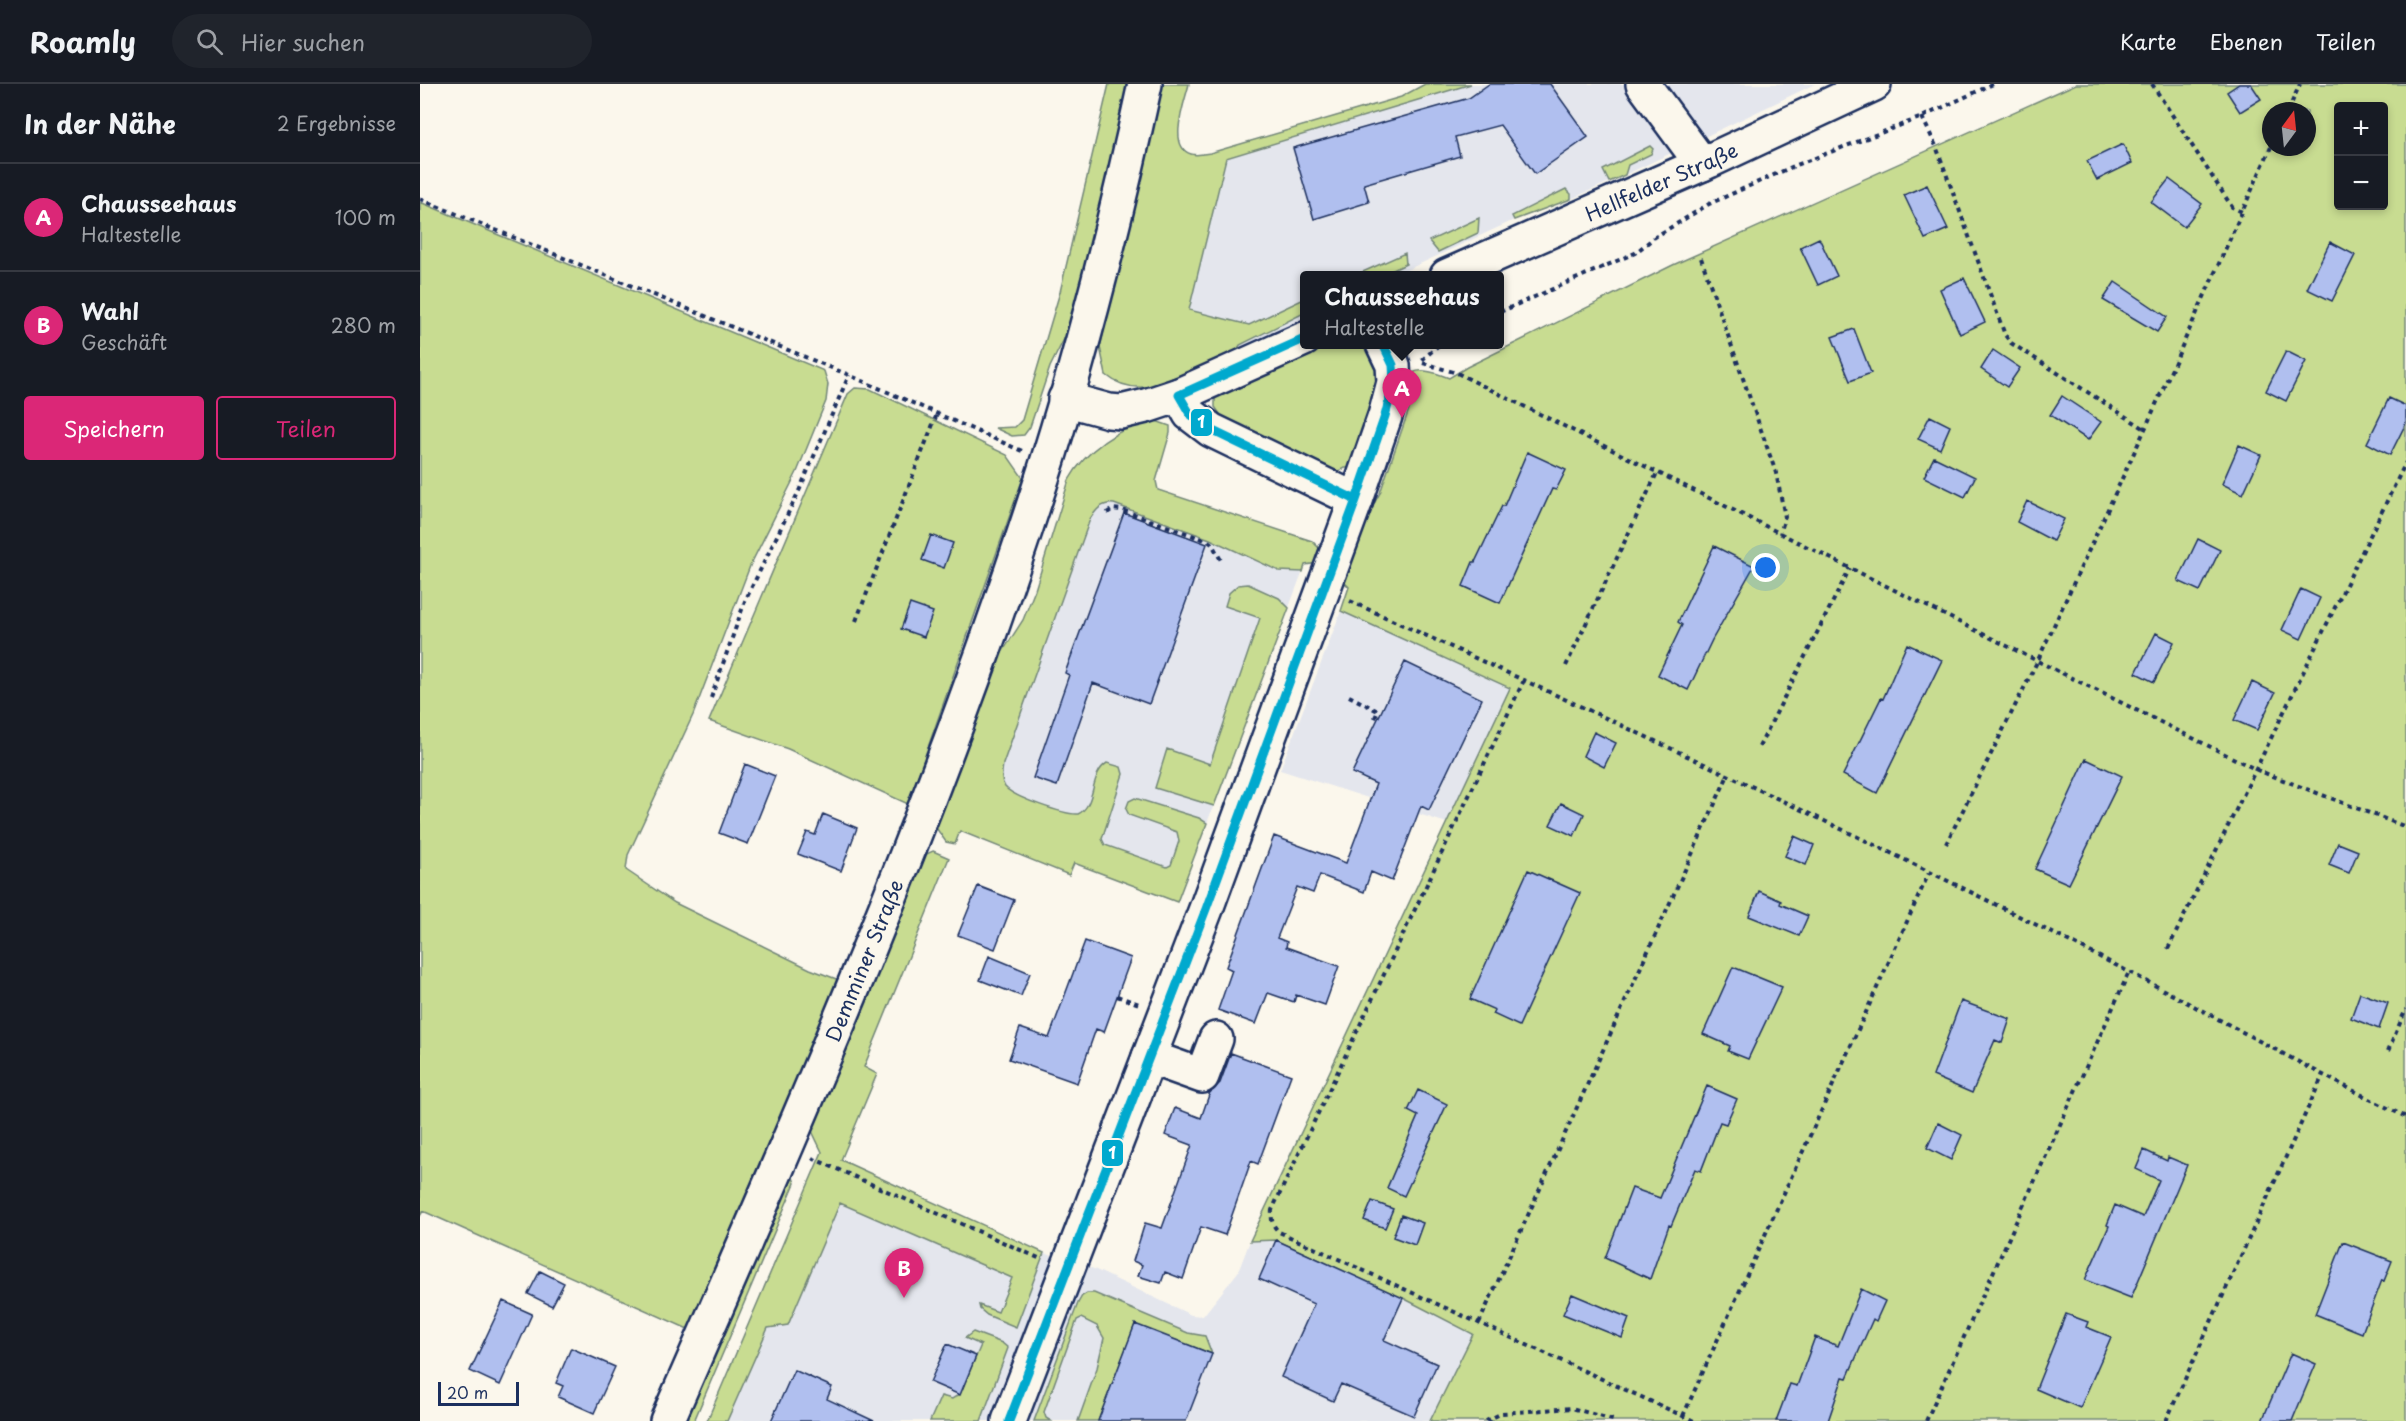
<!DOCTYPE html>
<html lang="de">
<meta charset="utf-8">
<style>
:root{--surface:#171b24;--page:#20242c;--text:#f1f3f6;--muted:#9ea1a6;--line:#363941;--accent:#db2777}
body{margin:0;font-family:"Playpen Sans",sans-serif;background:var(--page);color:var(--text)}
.controls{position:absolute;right:18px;top:18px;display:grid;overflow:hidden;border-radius:6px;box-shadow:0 3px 9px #0003}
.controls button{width:54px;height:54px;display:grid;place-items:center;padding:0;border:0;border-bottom:2px solid var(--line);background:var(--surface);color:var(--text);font:30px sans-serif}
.compass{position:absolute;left:1842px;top:18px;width:54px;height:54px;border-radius:50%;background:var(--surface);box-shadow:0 3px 9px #0003;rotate:15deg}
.scale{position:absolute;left:18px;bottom:15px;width:81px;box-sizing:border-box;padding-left:6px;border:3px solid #1b2f5e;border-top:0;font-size:16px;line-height:21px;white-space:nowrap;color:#1b2f5e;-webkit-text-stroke:4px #fbf7ec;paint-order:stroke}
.you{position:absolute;left:1346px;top:484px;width:21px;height:21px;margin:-15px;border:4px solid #fff;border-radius:50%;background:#1a73e8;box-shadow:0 0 0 9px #1a73e833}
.badge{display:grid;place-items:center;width:39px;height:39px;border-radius:50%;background:var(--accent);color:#fff;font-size:20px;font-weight:700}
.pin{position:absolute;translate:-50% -50px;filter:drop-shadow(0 2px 3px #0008)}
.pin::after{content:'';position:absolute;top:32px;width:21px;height:18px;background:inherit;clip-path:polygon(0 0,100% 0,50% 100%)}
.popup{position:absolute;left:880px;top:187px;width:204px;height:78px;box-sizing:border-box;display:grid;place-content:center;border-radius:6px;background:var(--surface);filter:drop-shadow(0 2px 4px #0005);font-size:20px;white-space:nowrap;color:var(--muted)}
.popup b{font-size:22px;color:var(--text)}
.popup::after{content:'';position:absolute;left:50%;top:100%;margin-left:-12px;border:12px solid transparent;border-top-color:var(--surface)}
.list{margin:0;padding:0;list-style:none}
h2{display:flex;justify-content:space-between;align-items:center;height:78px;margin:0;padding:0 24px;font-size:26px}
h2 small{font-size:20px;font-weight:400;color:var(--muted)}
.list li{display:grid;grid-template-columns:39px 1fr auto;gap:18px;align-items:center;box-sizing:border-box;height:108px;padding:0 24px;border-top:2px solid var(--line)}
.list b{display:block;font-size:22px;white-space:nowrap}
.list p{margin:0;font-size:20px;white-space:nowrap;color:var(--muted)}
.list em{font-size:20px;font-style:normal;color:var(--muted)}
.actions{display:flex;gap:12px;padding:18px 24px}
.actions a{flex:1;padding:14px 0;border:2px solid var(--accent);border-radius:6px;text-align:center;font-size:21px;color:var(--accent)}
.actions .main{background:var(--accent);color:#fff}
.icon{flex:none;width:33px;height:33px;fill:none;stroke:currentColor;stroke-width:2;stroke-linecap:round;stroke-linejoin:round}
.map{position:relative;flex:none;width:1986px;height:1337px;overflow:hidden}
header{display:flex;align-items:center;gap:36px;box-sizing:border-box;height:84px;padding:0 30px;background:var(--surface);border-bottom:2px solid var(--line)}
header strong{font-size:28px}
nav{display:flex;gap:33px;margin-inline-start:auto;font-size:21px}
.search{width:420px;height:54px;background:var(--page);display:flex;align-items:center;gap:15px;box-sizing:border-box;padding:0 21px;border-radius:33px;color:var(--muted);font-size:22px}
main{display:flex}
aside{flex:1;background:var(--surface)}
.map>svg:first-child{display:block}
</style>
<header>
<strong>Roamly</strong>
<div class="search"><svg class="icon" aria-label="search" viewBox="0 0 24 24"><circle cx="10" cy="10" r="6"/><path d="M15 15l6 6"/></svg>Hier suchen</div>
<nav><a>Karte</a><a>Ebenen</a><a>Teilen</a></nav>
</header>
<main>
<aside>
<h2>In der Nähe<small>2 Ergebnisse</small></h2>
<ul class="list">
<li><span class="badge">A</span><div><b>Chausseehaus</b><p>Haltestelle</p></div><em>100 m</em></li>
<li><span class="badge">B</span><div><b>Wahl</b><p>Geschäft</p></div><em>280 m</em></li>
</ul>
<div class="actions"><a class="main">Speichern</a><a>Teilen</a></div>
</aside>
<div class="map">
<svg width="1986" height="1337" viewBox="0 0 1986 1337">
<rect width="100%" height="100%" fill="#fbf7ec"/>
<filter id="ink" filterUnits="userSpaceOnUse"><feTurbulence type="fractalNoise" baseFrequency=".0167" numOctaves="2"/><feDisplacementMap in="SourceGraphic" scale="12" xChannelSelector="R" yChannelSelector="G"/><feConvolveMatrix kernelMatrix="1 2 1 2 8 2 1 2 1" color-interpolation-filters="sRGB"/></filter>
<g filter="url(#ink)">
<!-- built -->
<path fill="#e4e6ed" d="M 1005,0 L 1395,0 L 1205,91 L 1151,115 L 1094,136 L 976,191 L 884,192 L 884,234 L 752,296 L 809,63 L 981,13 Z
M 674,391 L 885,481 L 757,818 L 654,779 L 649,791 L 535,745 Z
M 921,527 L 1090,603 L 1027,739 L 860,686 Z
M 402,1068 L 624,1169 L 674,1185 L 771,1231 L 783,1232 L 818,1188 L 830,1157 L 856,1156 L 983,1214 L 1054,1250 L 1010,1337 L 287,1337 Z"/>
<!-- green -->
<path fill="#c8dc91" stroke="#728678" stroke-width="1.5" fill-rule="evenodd" d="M 689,0 L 708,0 L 683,117 L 650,243 L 630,283 L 610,343 L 604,351 L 592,352 L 575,344 L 595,343 L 602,336 L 640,208 Z
M 742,0 L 769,0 C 765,17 747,63 771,70 C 777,72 784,70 790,69 L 981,13 L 1005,0 L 1051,0 L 806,74 L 769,226 L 829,241 L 884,215 L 884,229 L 820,261 L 817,266 C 779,284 724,323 686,291 L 680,263 Z
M 1656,0 L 1986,0 L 1986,1337 L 1010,1337 L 1053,1250 L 983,1214 L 856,1156 L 830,1157 L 1090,604 L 921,527 L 929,503 L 923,497 L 931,460 L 960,409 L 994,311 C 993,307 990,301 990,297 C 989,278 1021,291 1029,294 L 1047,283 L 1253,181 ZM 1918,22 L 1964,22 L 1964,122 L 1918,122 ZM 1851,27 L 1887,27 L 1887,63 L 1851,63 Z
M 1230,62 L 1233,65 L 1231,70 L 1208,81 L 1205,91 L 1189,98 L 1183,86 Z
M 1146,105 L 1151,110 L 1151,115 L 1094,136 L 1092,132 Z
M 0,118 L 404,287 L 408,300 L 406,317 L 377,388 L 330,482 L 273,631 L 208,771 L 206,786 L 255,819 L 390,885 L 419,896 L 268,1245 L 3,1127 L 0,1132 Z
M 1059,134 L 1058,149 L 1018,168 L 1009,157 Z
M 985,169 L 986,180 L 962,191 L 936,191 Z
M 890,261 L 950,261 L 962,291 L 931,384 L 925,384 L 916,389 L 805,337 L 795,323 L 795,310 Z
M 435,304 L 450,305 L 587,371 L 603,394 L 488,720 L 368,665 L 289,637 L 428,310 Z
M 733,336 L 750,342 L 750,349 L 736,397 L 738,406 L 892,457 L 900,465 L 898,479 L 885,481 L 883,488 L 859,487 L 790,455 L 694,420 C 682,418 676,426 670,435 L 583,680 C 582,688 580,696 585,703 C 593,713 645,731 658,730 C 677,721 669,690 687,679 L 701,683 L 703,690 L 682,755 L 685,761 L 747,783 L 751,781 L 759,757 L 757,748 L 709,731 L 706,725 L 709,717 L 715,714 L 779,734 L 787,739 L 757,818 L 654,779 L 649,791 L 540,747 L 535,760 L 526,758 L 514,741 L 560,618 L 581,570 L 603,536 L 615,506 L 649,396 C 665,367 700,342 733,336 Z
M 828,500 L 859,514 L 869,524 L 794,722 L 735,704 L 747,665 L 790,680 L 840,534 L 805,522 L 809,509 L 818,501 Z
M 513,767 L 529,774 L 444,983 L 457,990 L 421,1076 L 624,1169 L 596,1243 L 567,1231 L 560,1225 L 559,1221 L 578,1228 L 592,1194 L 420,1119 L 368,1241 L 348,1244 L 307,1337 L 287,1337 L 402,1068 L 391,1045 L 450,907 L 502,772 Z
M 370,1085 L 375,1099 L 274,1337 L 259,1337 Z
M 667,1209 L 674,1209 L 768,1249 L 785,1252 L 792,1270 L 715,1241 L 678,1337 L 658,1337 L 677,1284 L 684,1254 L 677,1242 L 661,1234 L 657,1236 L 624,1328 L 626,1334 L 631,1337 L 614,1337 L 658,1219 L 662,1212 Z
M 553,1248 L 582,1259 L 588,1264 L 561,1337 L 510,1337 L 521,1312 L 532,1315 L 540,1310 L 561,1261 L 545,1254 Z"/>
<!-- building -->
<path fill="#b0bfef" stroke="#1b2f5e" stroke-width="1.5" d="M 1069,0 L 1130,0 L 1168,53 L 1115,90 L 1080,41 L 1035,53 L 1040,72 L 944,100 L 949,118 L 894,135 L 873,64 L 1049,14 Z
M 1819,0 L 1831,0 L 1841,15 L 1820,28 L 1807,8 Z
M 1703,60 L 1712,79 L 1677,96 L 1667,77 Z
M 1749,95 L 1782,120 L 1764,143 L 1731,118 Z
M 1507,101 L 1528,145 L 1505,155 L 1484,111 Z
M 1399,154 L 1417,192 L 1398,201 L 1380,163 Z
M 1910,158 L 1935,171 L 1912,217 L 1887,205 Z
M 1544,194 L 1565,238 L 1540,250 L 1520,205 Z
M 1695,198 L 1747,233 L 1737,248 L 1683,216 Z
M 1434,245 L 1451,289 L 1430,297 L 1412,253 Z
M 1573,266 L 1600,284 L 1587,303 L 1561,285 Z
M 1866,267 L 1886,277 L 1866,317 L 1846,307 Z
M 1642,312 L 1681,338 L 1668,356 L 1630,331 Z
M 1969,314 L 1986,322 L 1986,339 L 1970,371 L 1947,359 Z
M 1510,332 L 1530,342 L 1520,365 L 1498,355 Z
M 1819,361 L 1841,371 L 1823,410 L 1802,400 Z
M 1107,368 L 1146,386 L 1136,406 L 1132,405 L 1080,519 L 1043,502 L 1053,478 L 1055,478 L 1082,422 L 1084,422 Z
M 1514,373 L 1555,393 L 1545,413 L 1504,393 Z
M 1607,417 L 1644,435 L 1633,457 L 1597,438 Z
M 704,429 L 787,460 L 729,620 L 673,599 L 637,702 L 613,694 L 649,591 L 645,589 Z
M 511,451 L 533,459 L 524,484 L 502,476 Z
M 1778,455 L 1800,466 L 1780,507 L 1758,497 Z
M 1294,462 L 1334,482 L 1292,556 L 1268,606 L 1238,591 L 1262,541 L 1258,538 Z
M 1881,505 L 1900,514 L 1881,555 L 1862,546 Z
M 490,520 L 513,528 L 504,553 L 481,545 Z
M 1736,549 L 1754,558 L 1734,598 L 1716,589 Z
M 1487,560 L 1522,576 L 1457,709 L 1423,691 L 1461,614 L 1463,615 Z
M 985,578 L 1062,615 L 1009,726 L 1001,722 L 972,797 L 951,788 L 944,808 L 900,791 L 893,809 L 877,803 L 857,854 L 867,858 L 866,863 L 919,882 L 905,921 L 876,911 L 874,918 L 848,909 L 836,940 L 798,926 L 812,886 L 806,883 L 854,752 L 926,779 L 956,700 L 932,689 Z
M 1832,598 L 1855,609 L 1837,646 L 1814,636 Z
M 1174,648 L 1196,659 L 1184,683 L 1163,672 Z
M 1666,675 L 1702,692 L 1649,800 L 1615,785 Z
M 325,680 L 355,692 L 328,760 L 299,749 Z
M 1141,719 L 1164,730 L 1154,752 L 1130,741 Z
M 403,730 L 437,744 L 421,787 L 378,770 L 387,748 L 395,751 Z
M 1374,752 L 1394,761 L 1386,781 L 1365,772 Z
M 1918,759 L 1938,767 L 1929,789 L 1909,781 Z
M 1108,786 L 1160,809 L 1099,942 L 1073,930 L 1075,926 L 1050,915 Z
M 558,802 L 594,816 L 575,865 L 538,851 Z
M 1339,807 L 1361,817 L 1360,820 L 1388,832 L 1379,852 L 1329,832 Z
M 665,857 L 711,874 L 684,948 L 676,945 L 657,999 L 589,975 L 600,944 L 629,954 Z
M 569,872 L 610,889 L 601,912 L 560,896 Z
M 1313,883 L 1362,903 L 1328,975 L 1308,967 L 1310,962 L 1283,950 Z
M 1940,909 L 1968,919 L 1959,945 L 1931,934 Z
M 1541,917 L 1590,935 L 1582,959 L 1575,956 L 1552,1009 L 1513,992 Z
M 811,969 L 871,991 L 838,1080 L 831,1077 L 805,1151 L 781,1143 L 763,1195 L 745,1188 L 741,1199 L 718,1192 L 722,1181 L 713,1177 L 725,1139 L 742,1144 L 772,1061 L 745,1051 L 755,1024 L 781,1034 L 790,1008 L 800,999 Z
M 1287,1002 L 1317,1015 L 1306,1040 L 1300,1038 L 1281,1087 L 1275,1085 L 1251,1142 L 1249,1141 L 1230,1195 L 1185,1174 L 1212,1104 L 1240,1114 Z
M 998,1006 L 1027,1020 L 984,1112 L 967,1104 L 998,1032 L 988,1027 Z
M 1518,1039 L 1542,1051 L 1531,1076 L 1507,1064 Z
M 1724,1066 L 1747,1077 L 1748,1073 L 1767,1081 L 1711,1214 L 1665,1196 L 1689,1142 L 1687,1141 L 1695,1121 L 1723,1133 L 1739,1096 L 1716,1085 Z
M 952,1117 L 973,1125 L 965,1144 L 944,1136 Z
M 981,1131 L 1003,1139 L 995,1161 L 973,1153 Z
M 856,1156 L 983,1214 L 964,1256 L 1017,1280 L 994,1332 L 921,1300 L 913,1317 L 861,1293 L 894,1220 L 839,1195 Z
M 1923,1158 L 1972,1177 L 1964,1197 L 1962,1196 L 1942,1249 L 1895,1230 Z
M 120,1187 L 144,1199 L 132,1222 L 108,1210 Z
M 1441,1205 L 1465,1217 L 1456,1237 L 1453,1235 L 1427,1294 L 1423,1293 L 1408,1337 L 1356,1337 L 1370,1300 L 1377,1302 L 1395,1253 L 1418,1262 Z
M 1152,1210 L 1209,1234 L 1202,1254 L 1143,1230 Z
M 83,1217 L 112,1230 L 80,1301 L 50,1287 Z
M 1646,1230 L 1668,1238 L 1666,1243 L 1691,1253 L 1660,1324 L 1616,1305 Z
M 715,1240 L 792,1270 L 766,1337 L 678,1337 Z
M 527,1260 L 556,1272 L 540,1311 L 510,1298 Z
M 151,1264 L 195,1283 L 174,1329 L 138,1313 L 143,1302 L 136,1299 Z
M 1871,1269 L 1896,1280 L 1872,1337 L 1842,1337 Z
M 374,1286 L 412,1303 L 407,1315 L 454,1337 L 351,1337 Z"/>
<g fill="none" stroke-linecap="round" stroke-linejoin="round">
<defs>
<g id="minor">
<path d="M 1223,0 L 1282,80"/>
<path id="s1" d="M 1027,192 L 1289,77 L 1454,0"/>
<path d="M 759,311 L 770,330 L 791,346 L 936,416"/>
<path d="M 645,315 L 689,327 L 701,328 L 726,322 L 759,311 L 884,255"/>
<path d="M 729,973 L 782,992 L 796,955"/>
<path d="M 589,1337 L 786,825 L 936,416 L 965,332 L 974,298 L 973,281 L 963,260"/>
</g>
<g id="major">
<path id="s2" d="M 247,1337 C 382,1029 517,721 620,401 C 662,270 696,135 725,0"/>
</g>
</defs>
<!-- minor casing -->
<use href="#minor" stroke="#1b2f5e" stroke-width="38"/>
<!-- major casing -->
<use href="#major" stroke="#1b2f5e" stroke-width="38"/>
<!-- path -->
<path stroke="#1b2f5e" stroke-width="4" stroke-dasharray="4.5 4.5" stroke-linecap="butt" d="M 1732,0 L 1812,123 L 1822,128
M 1868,27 L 1880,0
M 1502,33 L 1516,62 L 1585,251 L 1591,259 L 1725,345
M 0,115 L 429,291 L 602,367
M 1281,174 L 1356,389 L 1365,433 L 1360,450
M 1080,228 L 1215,169 L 1235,153 L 1289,120 L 1374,82 L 1502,33 L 1573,0
M 1002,276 L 1020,260
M 1003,279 L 1037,289 L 1837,686 L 1986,743
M 687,429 L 693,425 L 702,426 L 788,457 L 792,460 L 802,478
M 930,517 C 1192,636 1453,756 1709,888 C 1802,936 1892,987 1986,1033
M 436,537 L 517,330
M 1146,582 L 1237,389
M 1104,596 L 852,1126 C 851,1136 852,1141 859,1148 L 1274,1337
M 929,612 L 958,627 L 954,636
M 291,614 L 325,517 L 379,407 L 429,291
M 1339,663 L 1430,484
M 1526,760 L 1617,578 L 1725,345 L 1851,63
M 1748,865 L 1986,378
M 697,912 L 719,920
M 1968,967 L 1986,925
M 392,1074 L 621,1175
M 1059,1239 L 1308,691
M 1263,1332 L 1509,789
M 1066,1337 L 1082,1329 L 1152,1324 L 1196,1337
M 1506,1337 L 1709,888
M 1746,1337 L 1903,991"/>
<!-- minor -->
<use href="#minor" stroke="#fbf7ec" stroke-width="33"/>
<!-- major -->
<use href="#major" stroke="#fbf7ec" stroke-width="33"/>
<defs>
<path id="bus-1" d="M 884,255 L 759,311 L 770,330 L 791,346 L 936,416
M 589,1337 L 786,825 L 936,416 L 965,332 L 974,298 L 973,281 L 963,260"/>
</defs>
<!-- bus-1 casing -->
<use href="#bus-1" stroke="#fbf7ec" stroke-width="14"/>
<!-- bus-1 -->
<use href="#bus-1" stroke="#00a9ce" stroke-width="9"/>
</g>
</g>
<g text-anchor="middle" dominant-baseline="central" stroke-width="4.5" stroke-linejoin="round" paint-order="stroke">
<!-- street labels -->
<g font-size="20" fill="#1b2f5e" stroke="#fbf7ec">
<text stroke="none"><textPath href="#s1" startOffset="234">Hellfelder Straße</textPath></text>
<text stroke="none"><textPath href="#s2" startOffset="501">Demminer Straße</textPath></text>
</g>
</g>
<g stroke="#fbf7ec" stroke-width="2">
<rect x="770" y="324" width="23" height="29" rx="6" fill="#00a9ce"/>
<rect x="681" y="1055" width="23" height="28" rx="6" fill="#00a9ce"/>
</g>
<g font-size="16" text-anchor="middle" font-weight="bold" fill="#fff">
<text x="781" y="344">1</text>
<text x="692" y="1075">1</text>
</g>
</svg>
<div class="controls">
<button>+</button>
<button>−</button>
</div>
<svg class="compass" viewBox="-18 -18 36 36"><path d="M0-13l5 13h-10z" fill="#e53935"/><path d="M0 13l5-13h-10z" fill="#9ea1a6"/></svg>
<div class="scale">20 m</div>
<div class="you"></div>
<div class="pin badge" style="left:982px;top:334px">A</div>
<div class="popup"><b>Chausseehaus</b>Haltestelle</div>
<div class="pin badge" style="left:484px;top:1214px">B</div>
</div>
</main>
